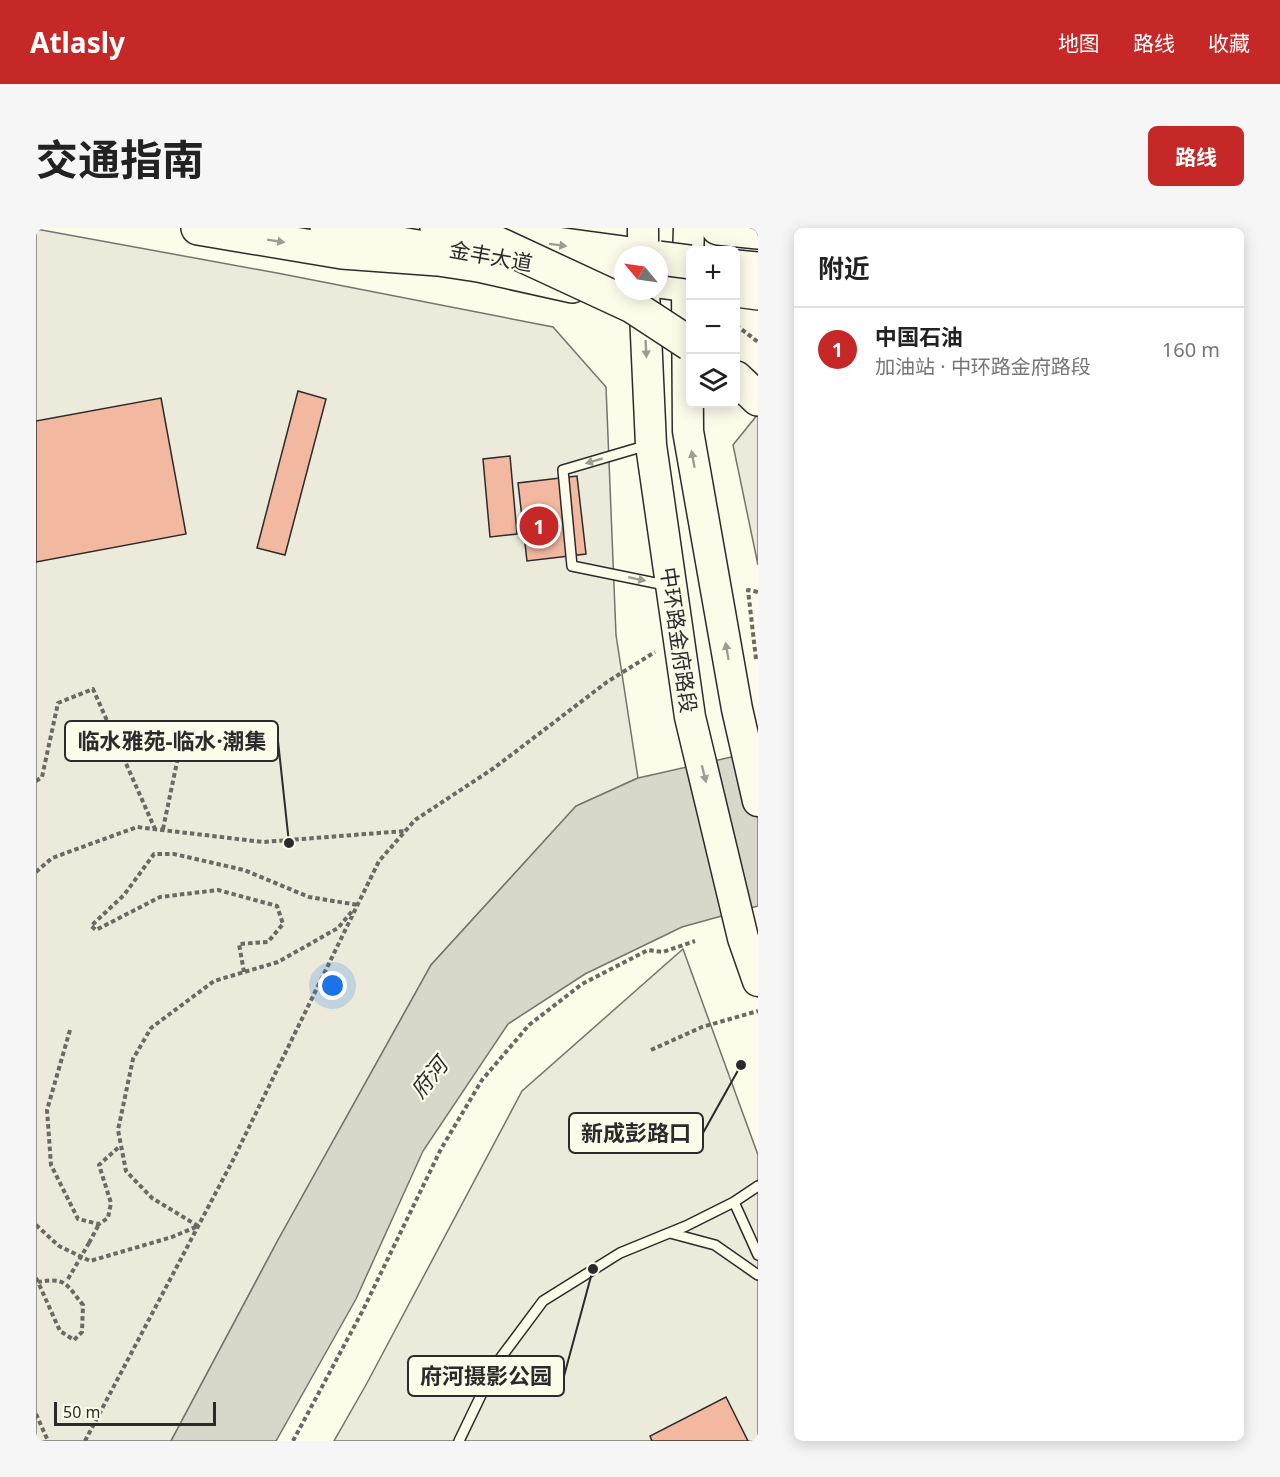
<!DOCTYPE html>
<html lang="zh">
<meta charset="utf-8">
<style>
:root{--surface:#fff;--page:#f6f6f6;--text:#222;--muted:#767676;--line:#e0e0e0;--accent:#c62828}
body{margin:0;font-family:"Noto Sans","Noto Sans SC",sans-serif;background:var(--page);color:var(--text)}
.controls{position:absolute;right:18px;top:18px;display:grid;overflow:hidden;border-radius:9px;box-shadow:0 3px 15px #0003}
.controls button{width:54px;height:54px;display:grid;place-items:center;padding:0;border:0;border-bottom:2px solid var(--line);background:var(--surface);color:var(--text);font:30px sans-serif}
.compass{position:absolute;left:578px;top:18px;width:54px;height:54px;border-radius:50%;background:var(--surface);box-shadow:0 3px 15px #0003;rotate:299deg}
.scale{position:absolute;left:18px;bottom:15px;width:162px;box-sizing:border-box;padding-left:6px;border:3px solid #2b2b2b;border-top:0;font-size:16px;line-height:21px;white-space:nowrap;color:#2b2b2b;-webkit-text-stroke:4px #fdfbea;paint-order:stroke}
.you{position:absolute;left:297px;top:758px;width:21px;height:21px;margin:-15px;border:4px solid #fff;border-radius:50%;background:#1a73e8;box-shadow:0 0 0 9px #1a73e833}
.badge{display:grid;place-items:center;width:39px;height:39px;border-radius:50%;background:var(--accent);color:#fff;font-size:20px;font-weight:700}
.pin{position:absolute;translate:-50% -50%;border:3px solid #fff;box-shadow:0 2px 6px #0006}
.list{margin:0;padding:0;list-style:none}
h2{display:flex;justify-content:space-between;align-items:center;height:78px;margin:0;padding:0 24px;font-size:26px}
h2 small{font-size:20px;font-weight:400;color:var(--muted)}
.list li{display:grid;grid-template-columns:39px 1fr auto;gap:18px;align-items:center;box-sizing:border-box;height:84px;padding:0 24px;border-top:2px solid var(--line)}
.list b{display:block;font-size:22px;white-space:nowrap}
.list p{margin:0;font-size:20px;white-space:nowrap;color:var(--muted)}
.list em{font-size:20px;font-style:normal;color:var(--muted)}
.icon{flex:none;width:33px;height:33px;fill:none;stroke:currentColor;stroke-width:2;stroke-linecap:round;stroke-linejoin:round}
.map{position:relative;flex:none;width:722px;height:1213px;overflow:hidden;border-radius:9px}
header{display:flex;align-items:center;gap:36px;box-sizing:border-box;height:84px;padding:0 30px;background:var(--accent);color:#fff}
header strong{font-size:28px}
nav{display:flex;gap:33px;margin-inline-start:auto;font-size:21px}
.intro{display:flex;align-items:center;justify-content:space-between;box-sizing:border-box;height:144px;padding:0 36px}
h1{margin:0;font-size:42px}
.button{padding:15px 27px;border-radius:9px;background:var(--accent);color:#fff;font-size:21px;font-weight:700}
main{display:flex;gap:36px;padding:0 36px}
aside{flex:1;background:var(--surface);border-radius:9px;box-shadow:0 3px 15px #0003}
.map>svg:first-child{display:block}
</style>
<header>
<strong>Atlasly</strong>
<nav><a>地图</a><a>路线</a><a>收藏</a></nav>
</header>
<div class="intro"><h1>交通指南</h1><a class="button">路线</a></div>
<main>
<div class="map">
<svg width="722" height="1213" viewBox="0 0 722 1213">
<rect width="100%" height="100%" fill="#fdfbea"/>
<!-- green -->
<path fill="#ecebdb" stroke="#74746e" stroke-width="1.5" d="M 0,1 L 241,45 L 517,99 L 570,159 L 580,407 L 602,550 L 540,578 L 395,737 L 242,1012 L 135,1213 L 0,1213 Z
M 722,186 L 722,337 L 697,217 Z
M 647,721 L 722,927 L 722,1213 L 298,1213 L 331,1155 L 486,863 Z"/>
<!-- water -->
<path fill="#d8d7c9" stroke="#74746e" stroke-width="1.5" d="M 722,523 L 722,678 L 646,699 L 549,746 L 472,796 L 387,923 L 320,1071 L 240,1213 L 135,1213 L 242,1012 L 395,737 L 540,578 L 602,550 Z"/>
<!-- building -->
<path fill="#f2b8a0" stroke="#2b2b2b" stroke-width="1.5" d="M 262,163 L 290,171 L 249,327 L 221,320 Z
M 125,170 L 150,306 L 0,334 L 0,193 Z
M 474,228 L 481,306 L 454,309 L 447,231 Z
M 541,248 L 550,326 L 491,333 L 482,255 Z
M 690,1169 L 712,1213 L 616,1213 L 614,1208 Z"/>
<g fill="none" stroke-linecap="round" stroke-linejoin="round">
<defs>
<path id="service" d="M 612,217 L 527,242 L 536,338 L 629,357
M 698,974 L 722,1027
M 634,1005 L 679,1017 L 722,1047
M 423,1213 L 460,1136 L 507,1073 L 584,1025 L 650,998 L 698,974 L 722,958"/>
<path id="secondary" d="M 288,0 L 388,17
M 535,42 L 587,51
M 623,56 L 654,60
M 700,65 L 722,68"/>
<path id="primary" d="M 607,0 L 607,27
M 653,0 L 651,60 L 652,203 L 701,481 L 722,573
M 608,63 L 615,217 L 654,489 L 707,710 L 722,753"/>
<path id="trunk" d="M 162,0 L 306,24 L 402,31 L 442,37 L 536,58
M 401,0 L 602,27
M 682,0 L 722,4
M 700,39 L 722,41
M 700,150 L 722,171"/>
</defs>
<!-- service casing -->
<use href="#service" stroke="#2b2b2b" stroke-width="12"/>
<!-- secondary casing -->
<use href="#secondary" stroke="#2b2b2b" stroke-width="30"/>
<!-- primary casing -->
<use href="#primary" stroke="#2b2b2b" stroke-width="33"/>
<!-- trunk casing -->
<use href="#trunk" stroke="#2b2b2b" stroke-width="36"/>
<!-- path -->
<path stroke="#6a6964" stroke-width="4" stroke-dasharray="4.5 3" stroke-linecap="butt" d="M 700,97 L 722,114
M 720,431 L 712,362 L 722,364
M 0,553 L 6,549 L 22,475 L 57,461 L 119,601
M 127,601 L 150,491
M 0,644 L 16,630 L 101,599 L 227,614 L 369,603
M 208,744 L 203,716 L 232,714 L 247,696 L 241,678 L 182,662 L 124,669 L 60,702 L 55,698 L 88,667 L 118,626 L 138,626 L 208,642 L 273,669 L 322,677
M 34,802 L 11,882 L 15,937 L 42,991 L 63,996 L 72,990 L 75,975 L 63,937 L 84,918
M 615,822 L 666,799 L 722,783
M 0,997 L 23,1018 L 54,1033 L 136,1009 L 162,998
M 162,998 L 116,970 L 90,943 L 82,902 L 97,831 L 115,800 L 178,753 L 242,734 L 302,700 L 317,682
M 53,1015 L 63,996
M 0,1050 L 2,1054 L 24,1103 L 38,1112 L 46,1104 L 47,1077 C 30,1056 30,1049 2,1054
M 0,1186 L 12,1213
M 49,1213 L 197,932 L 343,633 L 379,592 L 458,540 L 571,454 L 619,424
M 257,1213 L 327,1082 L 405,921 L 446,852 L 493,797 L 546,756 L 612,722 L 627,724 L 659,713"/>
<!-- service -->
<use href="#service" stroke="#fdfbea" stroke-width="9"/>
<!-- secondary -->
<use href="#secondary" stroke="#fdfbea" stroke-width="27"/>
<!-- primary -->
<use href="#primary" stroke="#fdfbea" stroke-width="30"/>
<!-- trunk -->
<use href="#trunk" stroke="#fdfbea" stroke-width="33"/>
<defs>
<path id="trunk-bridge" d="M 443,7 L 596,78 L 654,116
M 623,30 L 654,34"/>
</defs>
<!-- trunk-bridge casing -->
<use href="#trunk-bridge" stroke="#2b2b2b" stroke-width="36" stroke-linecap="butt"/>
<!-- path-bridge -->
<path stroke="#6a6964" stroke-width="4" stroke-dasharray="4.5 3" stroke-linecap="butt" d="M 32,1051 L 53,1015"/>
<!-- trunk-bridge -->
<use href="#trunk-bridge" stroke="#fdfbea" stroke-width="33"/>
</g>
<!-- one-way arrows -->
<defs><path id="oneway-solid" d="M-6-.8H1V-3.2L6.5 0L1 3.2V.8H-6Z" transform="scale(1.5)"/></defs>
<g fill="#9e9d94">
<use href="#oneway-solid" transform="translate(240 13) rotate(9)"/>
<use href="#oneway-solid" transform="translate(522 17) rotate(7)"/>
<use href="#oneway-solid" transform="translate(610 121) rotate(87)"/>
<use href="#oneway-solid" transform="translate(657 231) rotate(-100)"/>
<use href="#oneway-solid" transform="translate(558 233) rotate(164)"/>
<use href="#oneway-solid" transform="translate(601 351) rotate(12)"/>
<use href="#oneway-solid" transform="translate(691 423) rotate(-100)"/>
<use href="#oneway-solid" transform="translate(668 546) rotate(76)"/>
</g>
<g text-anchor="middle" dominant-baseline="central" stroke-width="4.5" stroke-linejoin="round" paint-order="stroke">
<!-- street labels -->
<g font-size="21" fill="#2b2b2b" stroke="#fdfbea">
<text transform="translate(455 28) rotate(10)">金丰大道</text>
<text transform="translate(643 412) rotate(82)">中环路金府路段</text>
</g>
<!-- water labels -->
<g font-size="22" font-style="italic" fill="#2b2b2b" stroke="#fdfbea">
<text transform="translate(392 849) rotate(-51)">府河</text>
</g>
</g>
<!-- callouts -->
<path fill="none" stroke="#2b2b2b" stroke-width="2" d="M253 615L242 513M705 837L667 905M557 1041L528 1148"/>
<g fill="#2b2b2b" stroke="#fdfbea" stroke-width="2">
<circle cx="253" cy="615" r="6"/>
<circle cx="705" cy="837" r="6"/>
<circle cx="557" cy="1041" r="6"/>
</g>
<g fill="#fdfbea" stroke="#2b2b2b" stroke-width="2">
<rect x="29" y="493" width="213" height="40" rx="6"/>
<rect x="533" y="885" width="134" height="40" rx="6"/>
<rect x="372" y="1128" width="156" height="40" rx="6"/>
</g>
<g font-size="22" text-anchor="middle" font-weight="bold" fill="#2b2b2b">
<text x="136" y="521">临水雅苑-临水·潮集</text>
<text x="600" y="913">新成彭路口</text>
<text x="450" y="1156">府河摄影公园</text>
</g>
</svg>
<div class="controls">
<button>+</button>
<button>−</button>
<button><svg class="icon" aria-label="layers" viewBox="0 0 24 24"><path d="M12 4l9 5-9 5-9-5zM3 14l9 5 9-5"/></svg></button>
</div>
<svg class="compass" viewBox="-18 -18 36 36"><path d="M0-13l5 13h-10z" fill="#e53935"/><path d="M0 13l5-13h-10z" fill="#767676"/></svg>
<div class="scale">50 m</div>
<div class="you"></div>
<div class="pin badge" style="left:503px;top:298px">1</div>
</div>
<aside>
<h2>附近<small></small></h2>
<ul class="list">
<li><span class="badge">1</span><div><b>中国石油</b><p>加油站 · 中环路金府路段</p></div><em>160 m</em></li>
</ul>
</aside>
</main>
